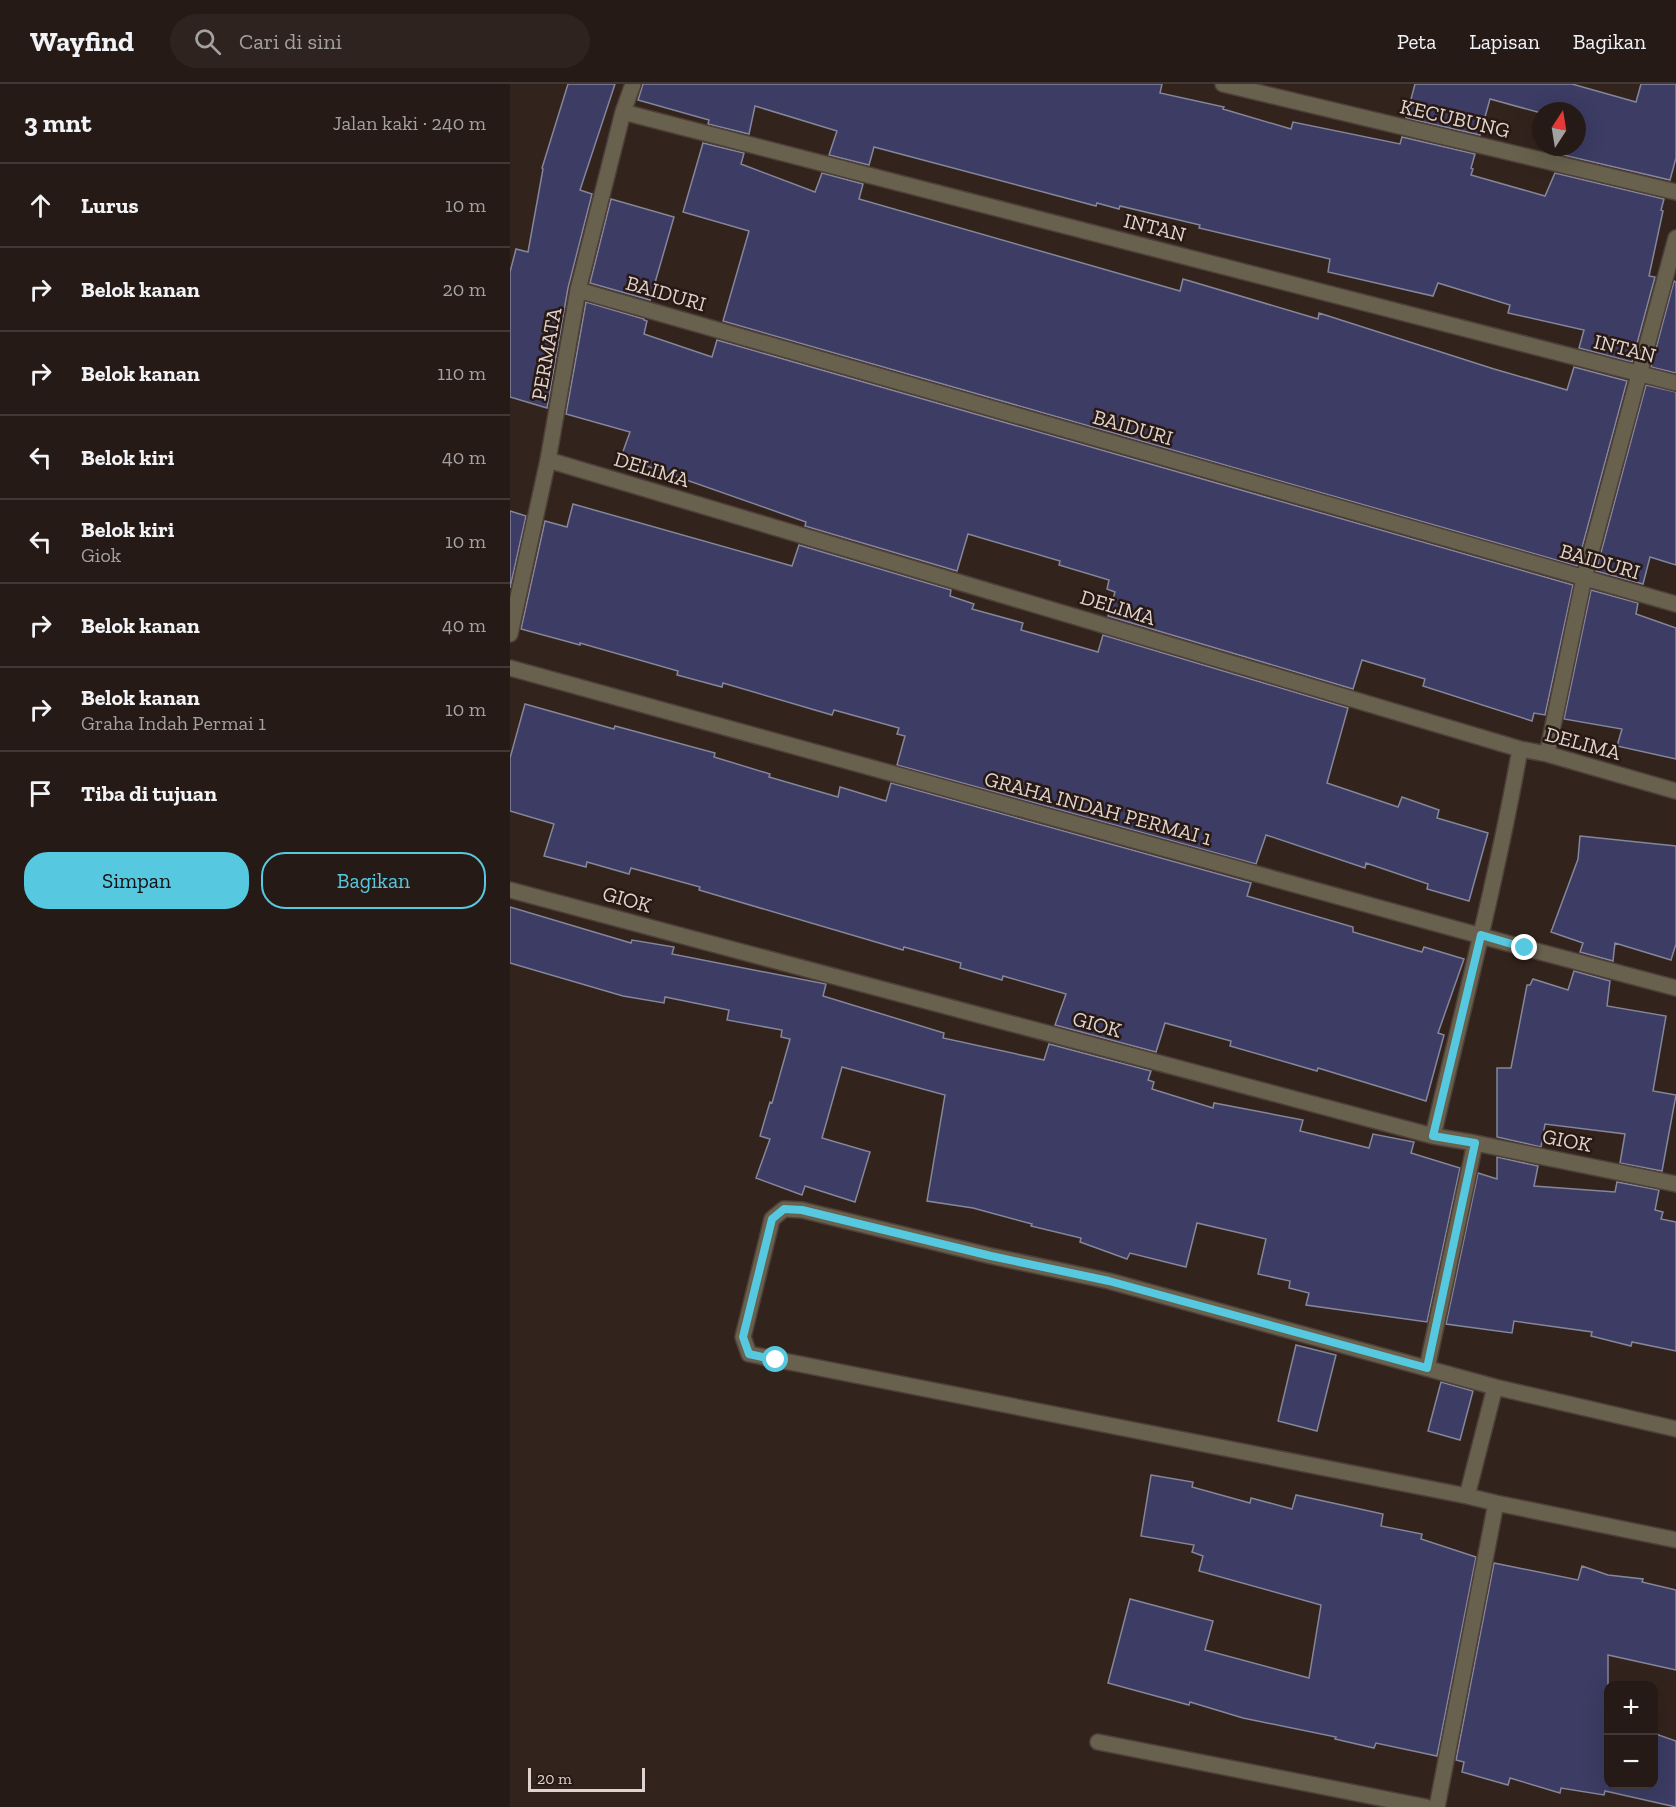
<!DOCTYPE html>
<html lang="id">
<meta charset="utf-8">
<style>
:root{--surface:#261a16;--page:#2e231f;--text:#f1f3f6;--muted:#a4a1a1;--line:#423835;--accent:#56c9e0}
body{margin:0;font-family:"Zilla Slab",serif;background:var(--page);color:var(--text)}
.controls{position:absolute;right:18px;bottom:18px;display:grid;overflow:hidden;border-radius:12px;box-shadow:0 6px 24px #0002}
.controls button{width:54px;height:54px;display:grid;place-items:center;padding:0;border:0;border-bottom:2px solid var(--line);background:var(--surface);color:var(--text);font:30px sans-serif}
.compass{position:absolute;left:1022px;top:18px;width:54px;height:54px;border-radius:50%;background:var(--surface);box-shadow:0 6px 24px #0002;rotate:12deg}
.scale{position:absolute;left:18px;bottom:15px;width:117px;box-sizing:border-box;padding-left:6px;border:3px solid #dfd3cf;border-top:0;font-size:16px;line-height:21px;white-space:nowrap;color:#dfd3cf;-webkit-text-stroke:4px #291913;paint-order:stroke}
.stop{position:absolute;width:18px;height:18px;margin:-14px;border:4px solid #56c9e0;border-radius:50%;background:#fff}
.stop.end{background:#56c9e0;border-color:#fff;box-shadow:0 2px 6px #0008}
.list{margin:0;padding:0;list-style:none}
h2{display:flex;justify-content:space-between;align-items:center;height:78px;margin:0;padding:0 24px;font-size:26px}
h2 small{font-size:20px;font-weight:400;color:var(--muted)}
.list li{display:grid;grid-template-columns:39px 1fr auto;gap:18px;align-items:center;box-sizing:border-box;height:84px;padding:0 24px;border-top:2px solid var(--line)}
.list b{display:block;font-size:22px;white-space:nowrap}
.list p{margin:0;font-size:20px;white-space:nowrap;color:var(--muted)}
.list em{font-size:20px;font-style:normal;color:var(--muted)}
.actions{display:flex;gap:12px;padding:18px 24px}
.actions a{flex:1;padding:14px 0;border:2px solid var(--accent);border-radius:24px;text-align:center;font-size:21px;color:var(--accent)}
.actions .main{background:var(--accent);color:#111}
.icon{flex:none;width:33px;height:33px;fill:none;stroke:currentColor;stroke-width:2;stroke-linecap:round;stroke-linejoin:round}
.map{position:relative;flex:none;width:1166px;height:1723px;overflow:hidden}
header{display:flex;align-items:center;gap:36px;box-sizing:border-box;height:84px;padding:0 30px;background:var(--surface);border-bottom:2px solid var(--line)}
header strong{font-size:28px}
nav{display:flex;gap:33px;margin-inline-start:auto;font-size:21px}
.search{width:420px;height:54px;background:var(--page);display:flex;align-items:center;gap:15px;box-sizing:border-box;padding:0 21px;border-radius:33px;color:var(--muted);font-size:22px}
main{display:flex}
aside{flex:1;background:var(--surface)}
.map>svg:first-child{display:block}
</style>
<header>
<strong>Wayfind</strong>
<div class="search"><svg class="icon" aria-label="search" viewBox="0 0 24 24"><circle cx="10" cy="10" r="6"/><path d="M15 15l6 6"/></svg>Cari di sini</div>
<nav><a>Peta</a><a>Lapisan</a><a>Bagikan</a></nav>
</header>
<main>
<aside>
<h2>3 mnt<small>Jalan kaki · 240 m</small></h2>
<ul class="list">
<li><svg class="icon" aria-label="ahead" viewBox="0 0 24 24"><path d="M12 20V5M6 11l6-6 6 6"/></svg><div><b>Lurus</b></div><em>10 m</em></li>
<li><svg class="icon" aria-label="right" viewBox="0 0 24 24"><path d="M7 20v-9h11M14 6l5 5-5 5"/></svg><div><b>Belok kanan</b></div><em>20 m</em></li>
<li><svg class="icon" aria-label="right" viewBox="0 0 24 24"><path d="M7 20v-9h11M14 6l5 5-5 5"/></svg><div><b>Belok kanan</b></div><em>110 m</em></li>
<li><svg class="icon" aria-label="left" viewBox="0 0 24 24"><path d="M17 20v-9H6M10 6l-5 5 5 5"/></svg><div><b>Belok kiri</b></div><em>40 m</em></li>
<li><svg class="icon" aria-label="left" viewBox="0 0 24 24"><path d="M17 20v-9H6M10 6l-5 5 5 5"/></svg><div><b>Belok kiri</b><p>Giok</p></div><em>10 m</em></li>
<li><svg class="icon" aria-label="right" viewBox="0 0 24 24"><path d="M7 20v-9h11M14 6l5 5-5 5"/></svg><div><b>Belok kanan</b></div><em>40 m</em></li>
<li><svg class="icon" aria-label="right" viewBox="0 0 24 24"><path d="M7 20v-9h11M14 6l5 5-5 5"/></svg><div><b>Belok kanan</b><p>Graha Indah Permai 1</p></div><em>10 m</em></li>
<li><svg class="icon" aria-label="arrive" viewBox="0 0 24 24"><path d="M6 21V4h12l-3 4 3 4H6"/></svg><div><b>Tiba di tujuan</b></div></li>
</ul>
<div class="actions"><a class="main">Simpan</a><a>Bagikan</a></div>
</aside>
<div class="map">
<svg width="1166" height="1723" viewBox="0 0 1166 1723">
<rect width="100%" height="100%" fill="#33231d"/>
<!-- building -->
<path fill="#3c3c64" stroke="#858699" stroke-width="1.5" d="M 58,0 L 105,0 L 70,106 L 82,110 L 58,204 L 37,324 L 0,313 L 0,188 L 6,165 L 18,168 L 33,85 L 32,84 Z
M 133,0 L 652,0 L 650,9 L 714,23 L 713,25 L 781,45 L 783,38 L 890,60 L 892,53 L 965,70 L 961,84 L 963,85 L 961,91 L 1035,112 L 1045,89 L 1154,115 L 1151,126 L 1153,127 L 1139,192 L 1145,193 L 1122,278 L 1069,264 L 1074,246 L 998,229 L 1000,221 L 928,199 L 923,212 L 818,188 L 820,175 L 689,144 L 690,141 L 610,122 L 609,125 L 587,119 L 586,122 L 364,63 L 359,81 L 319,71 L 327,47 L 245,22 L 239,50 L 198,40 L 199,36 L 128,16 Z
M 905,0 L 1062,0 L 1126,18 L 1131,0 L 1166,0 L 1166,74 L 1160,96 L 1053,71 L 1056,63 L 1067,63 L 1067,27 L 1031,27 L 1031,29 L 980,15 L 970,51 L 896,34 Z
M 193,59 L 234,69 L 231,80 L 305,108 L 312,89 L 353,100 L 349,115 L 670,207 L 673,195 L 808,235 L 809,229 L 984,285 L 1057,306 L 1064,283 L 1117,297 L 1067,482 L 213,237 L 239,147 L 173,128 Z
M 101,115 L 164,133 L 140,216 L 80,199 Z
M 1164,197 L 1166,198 L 1166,289 L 1141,283 Z
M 76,218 L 134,235 L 134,236 L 137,237 L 134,250 L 202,273 L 207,256 L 1063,501 L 1035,631 L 1024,629 L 1022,637 L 913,602 L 915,595 L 852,576 L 843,605 L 598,532 L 605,508 L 597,505 L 599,496 L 549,481 L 550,477 L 458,450 L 447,487 L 295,442 L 296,438 L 111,373 L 120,348 L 56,330 Z
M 1136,301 L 1166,308 L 1166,481 L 1140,473 L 1133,500 L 1086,487 Z
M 63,420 L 282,482 L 289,461 L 441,506 L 440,512 L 464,520 L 462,525 L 513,539 L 511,546 L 588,568 L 593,551 L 838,624 L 817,699 L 888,723 L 892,713 L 929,726 L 927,734 L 978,749 L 959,817 L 917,805 L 918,800 L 856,779 L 855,784 L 756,751 L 746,780 L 387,681 L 395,652 L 387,650 L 389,644 L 324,626 L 322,631 L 213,599 L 212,603 L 167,591 L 168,587 L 70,559 L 70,561 L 11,545 L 35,437 L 57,443 Z
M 0,427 L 16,432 L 0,504 Z
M 1081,506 L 1128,519 L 1126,530 L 1166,544 L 1166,675 L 1107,662 L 1112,645 L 1054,635 Z
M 15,620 L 104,645 L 105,642 L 205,669 L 204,673 L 260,690 L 259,693 L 328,713 L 330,703 L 376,717 L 381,699 L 741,799 L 737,812 L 843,843 L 843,848 L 912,868 L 914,863 L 954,875 L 928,949 L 934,951 L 916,1017 L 808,984 L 807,987 L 720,962 L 721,957 L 655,939 L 646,968 L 545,941 L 556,910 L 493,892 L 492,896 L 450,884 L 451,879 L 394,863 L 393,866 L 189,806 L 190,803 L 121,784 L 119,790 L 77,778 L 76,783 L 34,772 L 44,740 L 0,727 L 0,674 Z
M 1070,752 L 1166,762 L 1166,860 L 1161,876 L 1105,859 L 1103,877 L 1070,868 L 1073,859 L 1041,848 L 1068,775 Z
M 0,823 L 121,859 L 122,856 L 164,863 L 162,870 L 316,900 L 313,912 L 434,949 L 433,954 L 534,976 L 539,960 L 641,987 L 638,996 L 644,998 L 642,1005 L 703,1024 L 704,1019 L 793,1036 L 790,1047 L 859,1064 L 863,1050 L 904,1058 L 901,1069 L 950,1084 L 917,1238 L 796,1221 L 799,1209 L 779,1204 L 780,1197 L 748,1190 L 756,1155 L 687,1139 L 676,1183 L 620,1169 L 617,1175 L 570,1158 L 571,1154 L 521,1142 L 522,1140 L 463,1124 L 417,1117 L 435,1011 L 332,983 L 312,1054 L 360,1068 L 345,1118 L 295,1102 L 292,1111 L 246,1094 L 260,1055 L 250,1052 L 260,1018 L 262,1019 L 280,955 L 271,953 L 272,946 L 217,936 L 219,926 L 155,913 L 154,919 L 113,912 L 0,879 Z
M 1064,887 L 1100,897 L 1097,922 L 1156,932 L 1143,1007 L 1166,1011 L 1152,1087 L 1110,1079 L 1115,1050 L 1035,1040 L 1031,1063 L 987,1053 L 987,984 L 1001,984 L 1017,901 L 1020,901 L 1023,895 L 1058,906 Z
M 987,1073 L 1028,1082 L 1024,1102 L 1105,1108 L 1107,1098 L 1149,1106 L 1145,1126 L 1153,1128 L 1151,1135 L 1166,1138 L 1166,1267 L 1122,1258 L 1121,1262 L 1081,1252 L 1082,1248 L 1004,1237 L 1002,1249 L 936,1240 L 968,1089 L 987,1095 Z
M 786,1261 L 826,1271 L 807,1347 L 768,1337 Z
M 931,1298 L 963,1307 L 950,1356 L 918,1347 Z
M 641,1391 L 683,1398 L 682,1403 L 740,1419 L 741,1414 L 782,1425 L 786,1411 L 873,1430 L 871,1442 L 912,1450 L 911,1455 L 966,1473 L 927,1672 L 866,1659 L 864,1664 L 825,1655 L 826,1653 L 733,1634 L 680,1618 L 679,1621 L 598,1599 L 620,1515 L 703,1537 L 695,1566 L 799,1594 L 811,1521 L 689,1487 L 693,1472 L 682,1468 L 684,1461 L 631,1452 Z
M 984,1479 L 1068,1496 L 1072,1482 L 1098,1491 L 1133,1495 L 1132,1498 L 1166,1506 L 1166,1586 L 1098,1571 L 1098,1701 L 1143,1701 L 1143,1649 L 1166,1657 L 1166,1723 L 1095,1707 L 1094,1711 L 1051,1704 L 1050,1709 L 1000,1694 L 998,1701 L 952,1688 L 954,1678 L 946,1676 Z"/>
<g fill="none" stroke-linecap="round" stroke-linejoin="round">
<defs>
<path id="minor" d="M 713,0 L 1166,108
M 113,28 L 1166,299
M 68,206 L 1166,520
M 38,376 L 1010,665 L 1037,670 L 1166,707
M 0,550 L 38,376 L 68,206 L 113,28 L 123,0
M 0,584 L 1015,864 L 1166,904
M 1037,670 L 1074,494 L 1166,154
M 0,806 L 923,1052 L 965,1059 L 1166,1100
M 923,1052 C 953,923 987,795 1010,665
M 917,1284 L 965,1059
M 1166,1345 L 985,1303 L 599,1197 L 481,1172 L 292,1126 L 274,1125 L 262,1135 L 233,1253 L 239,1270 L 957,1412 L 986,1419 L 1166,1456
M 957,1412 L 985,1303
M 588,1658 L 916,1723
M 927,1723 L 986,1419"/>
</defs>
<!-- minor casing -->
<use href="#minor" stroke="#4f3f39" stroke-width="18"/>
<!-- minor -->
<use href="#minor" stroke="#67614d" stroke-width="15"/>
</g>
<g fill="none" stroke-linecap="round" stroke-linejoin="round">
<!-- route -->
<path stroke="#56c9e0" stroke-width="8" d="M 266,1276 L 239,1270 L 233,1253 L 262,1135 L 274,1125 L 292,1126 L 481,1172 L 599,1197 L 917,1284 L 965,1059 L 923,1052 L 971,851 L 1015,864"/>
</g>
<g text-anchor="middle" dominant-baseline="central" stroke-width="5" stroke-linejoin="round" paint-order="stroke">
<!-- street labels -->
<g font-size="21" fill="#dfd3cf" stroke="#291913">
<text transform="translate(945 34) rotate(13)">KECUBUNG</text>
<text transform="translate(645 143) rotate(14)">INTAN</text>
<text transform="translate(156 209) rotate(16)">BAIDURI</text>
<text transform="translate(1115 264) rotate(14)">INTAN</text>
<text transform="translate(36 270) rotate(-80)">PERMATA</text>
<text transform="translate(623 343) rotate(16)">BAIDURI</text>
<text transform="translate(142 385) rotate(17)">DELIMA</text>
<text transform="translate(1090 477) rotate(16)">BAIDURI</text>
<text transform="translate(608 523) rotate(17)">DELIMA</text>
<text transform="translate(1073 659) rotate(15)">DELIMA</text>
<text transform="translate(588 724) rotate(15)">GRAHA INDAH PERMAI 1</text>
<text transform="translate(117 815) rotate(15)">GIOK</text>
<text transform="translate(587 940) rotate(15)">GIOK</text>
<text transform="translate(1057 1056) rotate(11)">GIOK</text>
</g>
</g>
</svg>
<div class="controls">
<button>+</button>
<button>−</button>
</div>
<svg class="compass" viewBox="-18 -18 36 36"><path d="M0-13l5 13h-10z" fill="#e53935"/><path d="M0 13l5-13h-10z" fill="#a4a1a1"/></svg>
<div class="scale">20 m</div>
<div class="stop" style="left:266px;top:1276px"></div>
<div class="stop end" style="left:1015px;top:864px"></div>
</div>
</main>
